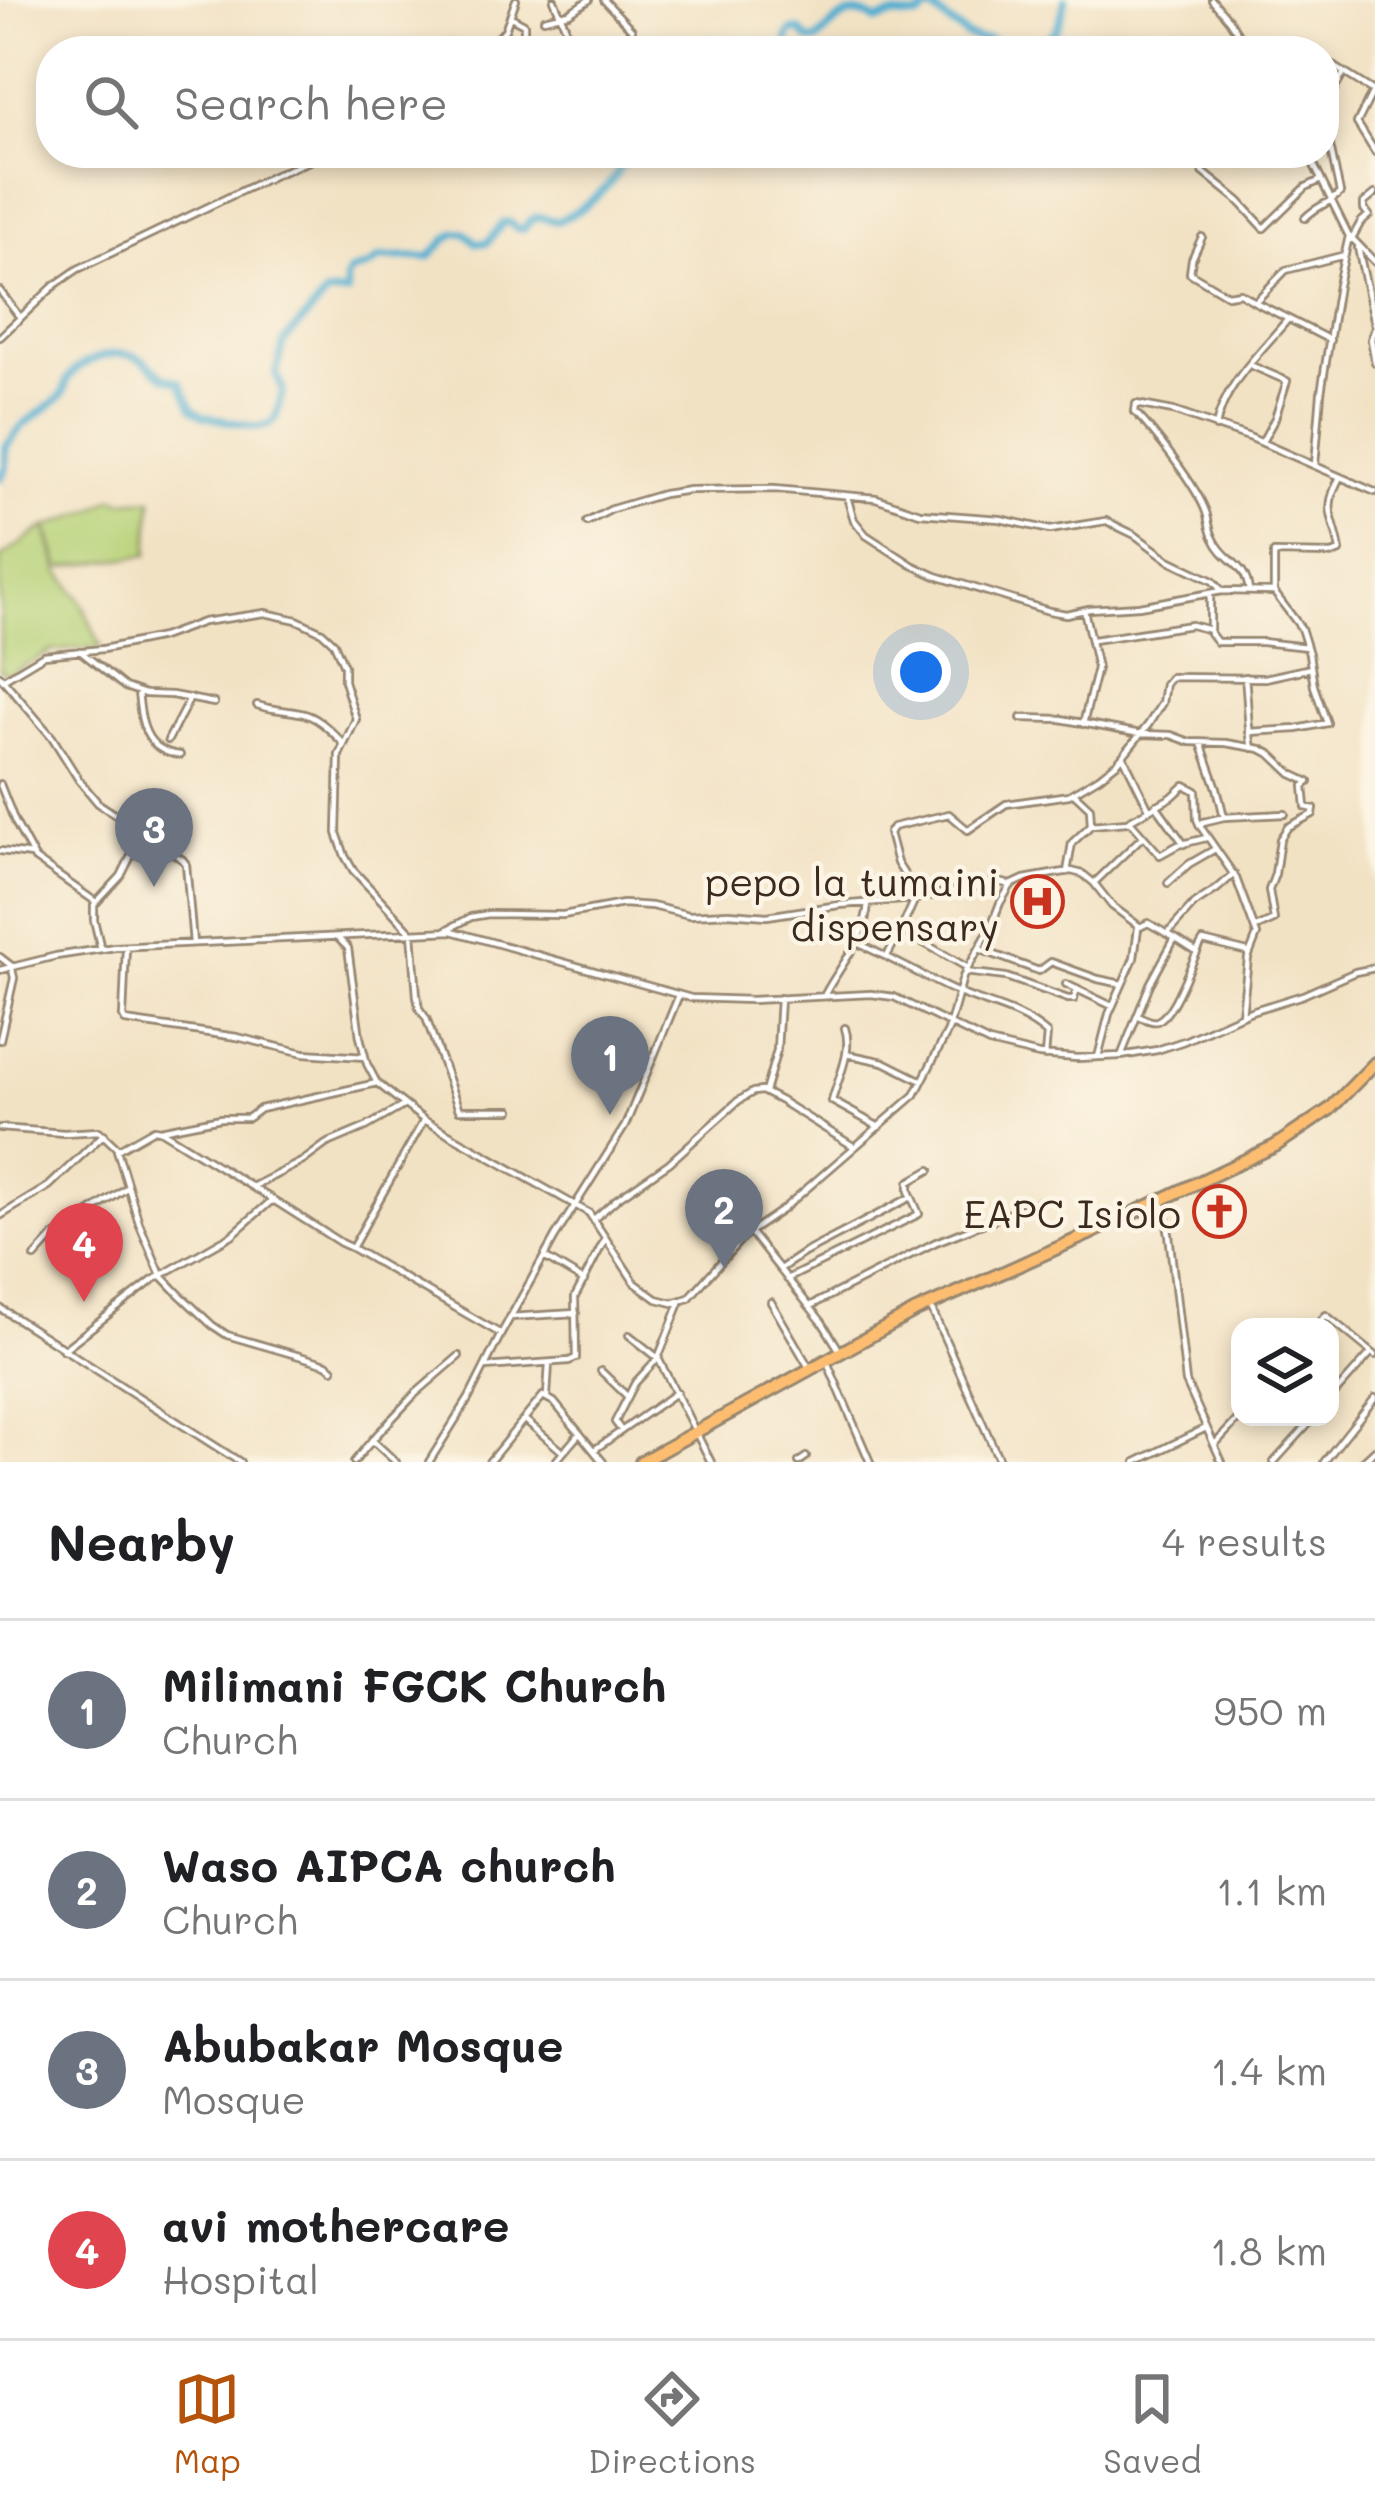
<!DOCTYPE html>
<style>
:root{--surface:#fff;--page:#f2f2f2;--text:#202124;--muted:#757577;--line:#e0e0e0;--accent:#b45309}
body{margin:0;font-family:Mali,sans-serif;background:var(--page);color:var(--text)}
.controls{position:absolute;right:36px;bottom:36px;display:grid;overflow:hidden;border-radius:24px;box-shadow:0 6px 18px #0003}
.controls button{width:108px;height:108px;display:grid;place-items:center;padding:0;border:0;border-bottom:3px solid var(--line);background:var(--surface);color:var(--text);font:60px sans-serif}
.you{position:absolute;left:921px;top:672px;width:42px;height:42px;margin:-30px;border:9px solid #fff;border-radius:50%;background:#1a73e8;box-shadow:0 0 0 18px #1a73e833}
.badge{display:grid;place-items:center;width:78px;height:78px;border-radius:50%;background:var(--accent);color:#fff;font-size:39px;font-weight:700}
.pin{position:absolute;translate:-50% -99px;filter:drop-shadow(0 3px 6px #0008)}
.pin::after{content:'';position:absolute;top:63px;width:42px;height:36px;background:inherit;clip-path:polygon(0 0,100% 0,50% 100%)}
.list{margin:0;padding:0;list-style:none}
h2{display:flex;justify-content:space-between;align-items:center;height:156px;margin:0;padding:0 48px;font-size:51px}
h2 small{font-size:39px;font-weight:400;color:var(--muted)}
.list li{display:grid;grid-template-columns:78px 1fr auto;gap:36px;align-items:center;box-sizing:border-box;height:180px;padding:0 48px;border-top:3px solid var(--line)}
.list b{display:block;font-size:45px;white-space:nowrap}
.list p{margin:0;font-size:39px;white-space:nowrap;color:var(--muted)}
.list em{font-size:39px;font-style:normal;color:var(--muted)}
.icon{flex:none;width:66px;height:66px;fill:none;stroke:currentColor;stroke-width:2;stroke-linecap:round;stroke-linejoin:round}
.map{position:relative;flex:none;width:1375px;height:1462px;overflow:hidden}
.search{position:absolute;background:var(--surface);box-shadow:0 6px 18px #0003;left:36px;right:36px;top:36px;height:132px;display:flex;align-items:center;gap:30px;box-sizing:border-box;padding:0 42px;border-radius:48px;color:var(--muted);font-size:45px}
.sheet{height:876px;background:var(--surface)}
nav{display:flex;justify-content:space-around;align-items:center;box-sizing:border-box;height:168px;border-top:3px solid var(--line);background:var(--surface);font-size:33px;color:var(--muted)}
nav a{display:grid;justify-items:center;gap:6px}
nav .on{color:var(--accent)}
.map>svg:first-child{display:block}
</style>
<div class="map">
<svg width="1375" height="1462" viewBox="0 0 1375 1462">
<rect width="100%" height="100%" fill="#fcf5e5"/>
<filter id="ink" filterUnits="userSpaceOnUse"><feTurbulence type="fractalNoise" baseFrequency=".00833" numOctaves="2"/><feDisplacementMap in="SourceGraphic" scale="24" xChannelSelector="R" yChannelSelector="G"/><feConvolveMatrix kernelMatrix="1 2 1 2 8 2 1 2 1" color-interpolation-filters="sRGB"/></filter>
<filter id="wash" filterUnits="userSpaceOnUse"><feTurbulence type="fractalNoise" baseFrequency=".004" numOctaves="4" result="noise"/><feDisplacementMap in="SourceGraphic" scale="48" xChannelSelector="R" yChannelSelector="G"/><feGaussianBlur stdDeviation="2.7" result="paint"/><feColorMatrix in="noise" values="0 0 0 0 0 0 0 0 0 0 0 0 0 0 0 0 0 1.4 0 .05"/><feComposite in="paint" operator="in"/></filter>
<g filter="url(#wash)">
<rect width="100%" height="100%" fill="#f2e2c4"/>
<!-- green -->
<path fill="#b6d177" stroke="#787e4a" stroke-width="3" d="M 115,498 L 120,501 L 152,499 L 148,555 L 60,568 L 47,527 L 91,511 Z
M 45,527 L 59,571 L 81,601 L 101,647 L 52,651 L 7,675 L 0,670 L 0,558 Z"/>
<g fill="none" stroke-linecap="round" stroke-linejoin="round">
<!-- river -->
<path stroke="#52afd0" stroke-width="8" d="M 680,51 C 704,40 720,36 743,51
M 772,51 L 783,49 L 788,44 L 788,36 L 792,31 L 800,30 L 808,40 L 816,41 C 837,22 848,3 877,21 C 899,11 902,19 921,16 L 925,10 L 933,10 L 967,36 L 980,40 L 989,39 L 1010,51
M 1025,51 C 1055,38 1059,31 1065,0
M 0,478 L 6,467 L 6,446 C 14,439 17,430 24,424 C 33,417 58,401 62,395 C 66,390 65,382 69,377 C 82,360 110,351 130,355 C 146,358 150,367 162,375 C 167,379 174,380 180,382 L 193,409 L 203,416 L 257,427 L 270,424 L 276,417 L 283,390 L 276,373 L 284,342 L 327,294 L 347,293 L 346,279 L 350,272 L 370,266 L 380,258 L 429,257 L 447,239 L 456,233 L 465,233 L 477,243 L 487,243 L 503,223 L 509,222 L 518,229 L 524,229 C 536,210 540,219 558,221 C 589,205 615,187 627,153"/>
</g>
</g>
<g filter="url(#ink)">
<g fill="none" stroke-linecap="round" stroke-linejoin="round">
<defs>
<path id="minor" d="M 554,0 L 565,26 L 567,51
M 604,0 L 632,30
M 1212,0 L 1229,20 L 1249,51
M 511,17 L 524,24 L 524,37 L 537,51
M 544,19 L 569,13 L 589,0
M 486,51 L 505,30 L 516,0
M 1324,60 L 1375,92
M 1373,91 L 1357,123 L 1375,152
M 1204,153 L 1201,162 L 1203,172 L 1239,201 L 1264,228 L 1306,187 L 1321,180
M 1308,153 L 1348,234 L 1375,262
M 1305,218 C 1316,206 1329,204 1340,193 L 1329,141 L 1328,100 L 1344,73
M 1202,237 L 1192,259 L 1190,273 L 1227,295 L 1240,293 L 1255,302 L 1286,270 L 1345,255
M 1351,240 L 1361,222 L 1369,215 L 1364,209 L 1364,203 L 1375,194
M 1358,248 L 1375,324
M 0,291 L 18,315
M 1255,302 L 1330,340
M 1375,328 L 1371,339 L 1375,362
M 0,337 L 55,285 L 78,269 L 277,174 L 329,153
M 1250,365 L 1287,381 L 1275,418 L 1262,442
M 1216,427 C 1223,385 1262,351 1288,319
M 1315,465 L 1321,393 L 1338,285 L 1349,236
M 847,497 L 854,520 L 866,535 L 912,565 L 936,576 L 1049,611 L 1066,614 L 1089,609 L 1139,606 L 1222,591 L 1274,592 L 1301,628 L 1309,654 L 1314,686 L 1327,723 L 1297,729 L 1249,732
M 587,522 L 612,509 L 663,494 L 690,490 L 774,489 L 876,498 L 920,513 L 1000,519 L 1050,530 L 1106,521 L 1135,535 L 1169,560 L 1213,581 L 1222,591
M 1249,591 C 1246,562 1225,563 1214,539 C 1209,530 1209,521 1206,512 C 1196,485 1155,433 1135,412 L 1136,404 L 1173,411 L 1249,437 L 1375,492
M 1274,592 L 1274,553 L 1332,554 L 1340,551 C 1335,516 1321,513 1340,477
M 1210,593 L 1210,633 L 1217,642 L 1262,642 L 1307,647
M 1093,640 L 1191,625 L 1210,630
M 80,651 L 125,687 L 145,694 L 172,695 L 214,703
M 0,676 L 52,737 L 79,780 L 98,803 L 183,860 L 186,864 L 193,943
M 1245,677 C 1248,702 1247,725 1252,748
M 4,679 L 44,655 L 103,649 L 162,637 L 203,622 L 265,613 L 297,620 L 322,632 L 334,643 L 344,666 L 344,681 L 356,719 L 339,755 L 337,833 L 345,856 L 353,870 L 412,933 L 417,996 L 419,1008 L 426,1018 L 459,1110 L 511,1110
M 138,692 C 141,722 144,751 180,755
M 257,705 C 272,710 285,710 300,713 C 318,716 331,731 343,743
M 1021,718 L 1061,719 L 1141,734 L 1171,735 L 1190,742 L 1226,743 L 1261,749 L 1272,755 L 1292,774 L 1309,782 L 1304,786 L 1306,807 L 1314,809 L 1313,814 L 1288,827 L 1280,839 L 1275,874 L 1269,890 L 1274,920 L 1256,928
M 1083,724 L 1097,668 L 1084,610
M 168,740 L 190,698
M 1201,743 L 1217,788 L 1224,817
M 1123,756 L 1149,809
M 0,784 L 15,822 L 35,859 L 96,902
M 1156,805 L 1184,844
M 1130,821 L 1160,855 L 1178,845 L 1206,838
M 1091,825 L 1127,822 L 1172,797 L 1185,785 L 1196,791 L 1197,819 L 1200,826
M 0,851 L 32,855
M 1067,872 L 1072,843 L 1091,825 L 1090,808 L 1075,794
M 1094,883 L 1142,837
M 1168,883 L 1189,864 L 1215,849
M 919,898 L 897,863 L 889,833 L 893,827 L 949,814 L 968,830 L 1006,804 L 1069,795 L 1099,777 L 1118,762 L 1148,725 L 1162,703 L 1165,684 L 1171,677 L 1265,678 L 1311,668
M 901,930 L 915,899
M 445,931 L 471,917 L 489,914 L 563,915 L 623,904 L 652,906 L 689,915 L 729,913 L 767,916 L 839,905 L 915,899 L 999,882 L 1011,885
M 1168,933 L 1194,904 L 1217,889 L 1234,874
M 337,937 L 348,948 L 360,1037 L 367,1064 L 377,1083 L 424,1120 L 589,1213 L 635,1283 L 657,1299 L 673,1303 L 689,1298 L 744,1236 L 782,1210 L 915,1095 L 948,1031 L 963,977 L 990,929 L 1000,903 L 1011,885 L 1024,879 L 1052,874 L 1071,871 L 1083,874 L 1094,883 L 1112,906 L 1139,926
M 1175,938 L 1195,951
M 857,943 C 889,957 920,975 952,990 C 984,1005 1019,1009 1047,1034 L 1045,1056
M 126,947 L 123,1017 L 125,1021 L 237,1037 L 304,1053 L 365,1057
M 101,949 L 94,920 L 94,905 L 121,876 L 142,834
M 979,949 L 1039,971 L 1051,962 L 1098,979 L 1122,984
M 887,956 L 901,930 L 968,968
M 0,957 L 13,967
M 0,970 L 56,956 L 115,947 L 452,931 L 691,998 L 752,1000 L 871,994 L 894,997 L 989,1043 L 1039,1055 L 1077,1058 L 1121,1056 L 1157,1050 L 1184,1041 L 1251,1011 L 1303,995 L 1355,972 L 1375,968
M 965,972 L 1006,977 L 1068,999 L 1074,999 L 1077,989
M 1066,984 L 1112,1006
M 825,994 C 841,964 866,938 868,903
M 1242,1015 L 1248,958 L 1257,935 L 1236,878 L 1200,826 L 1203,822 L 1224,817 L 1285,814
M 1137,1016 C 1141,1017 1153,1023 1157,1021 C 1175,1015 1192,957 1203,941 L 1248,952
M 845,1028 C 853,1051 838,1078 832,1101 L 879,1127
M 0,1040 L 14,978 L 12,969
M 846,1054 L 884,1062 L 922,1081
M 1098,1057 L 1109,1014 L 1134,958 L 1138,928 L 1148,923 L 1175,938 L 1150,984 L 1121,1056
M 765,1092 L 777,1050 L 780,998
M 0,1128 L 64,1133 L 99,1131 L 117,1148
M 160,1130 L 221,1118 L 248,1118 L 260,1109 L 377,1083
M 252,1187 L 303,1161 L 326,1144 L 366,1127 L 403,1106
M 1162,1200 L 1169,1234 L 1186,1382 L 1222,1462
M 275,1201 L 160,1130 L 154,1129 L 117,1150 L 139,1223 L 161,1275 L 179,1294 L 212,1325 L 227,1335 L 327,1364 L 333,1369
M 0,1216 L 49,1186 L 104,1134
M 595,1218 L 618,1198 L 669,1163 L 738,1101 L 753,1092 L 762,1091 L 781,1101 L 853,1146
M 750,1232 L 822,1322 L 840,1351
M 352,1248 L 501,1334
M 35,1257 L 54,1236 L 128,1187
M 544,1257 L 584,1281
M 780,1269 L 804,1253 L 911,1197
M 787,1279 L 919,1214 L 909,1191 L 909,1182 L 930,1170
M 771,1302 L 810,1369
M 810,1306 L 936,1242 L 1041,1201
M 0,1308 L 240,1462
M 931,1308 L 1000,1462
M 510,1317 L 576,1313
M 1315,1327 L 1326,1315 L 1375,1355
M 629,1335 L 658,1358 L 711,1462
M 63,1350 L 153,1280 L 232,1235 L 270,1202 L 275,1201 L 341,1243 L 352,1248 L 424,1120
M 828,1364 L 870,1462
M 485,1367 L 569,1361 L 576,1358 L 575,1297 L 604,1241
M 601,1371 L 628,1397
M 547,1396 L 549,1363
M 1330,1399 L 1370,1354
M 524,1419 L 563,1452
M 621,1430 L 615,1422 L 635,1383 L 658,1358 L 680,1303
M 372,1440 L 415,1394 L 459,1356
M 1215,1444 L 1240,1417
M 594,1450 L 677,1392
M 354,1462 L 372,1440 L 396,1462
M 429,1462 L 469,1398 L 501,1334 L 555,1237 L 625,1126 L 679,995
M 489,1462 L 543,1396 L 554,1402 L 603,1462
M 555,1462 L 579,1434
M 799,1462 L 806,1457
M 1136,1462 L 1206,1428
M 1274,1462 L 1315,1417
M 1324,1462 L 1375,1398
M 1362,1462 L 1375,1450"/>
<path id="trunk" d="M 641,1462 L 916,1311 L 1087,1235 L 1275,1146 L 1330,1109 L 1375,1063"/>
</defs>
<!-- minor casing -->
<use href="#minor" stroke="#968671" stroke-width="10"/>
<!-- trunk casing -->
<use href="#trunk" stroke="#968671" stroke-width="16"/>
<!-- minor -->
<use href="#minor" stroke="#fff" stroke-width="4.5"/>
<!-- trunk -->
<use href="#trunk" stroke="#fcbd6f" stroke-width="10"/>
</g>
</g>
<!-- icons -->
<defs>
<symbol id="hospital-ring" viewBox="-11 -11 22 22"><circle r="9.5" fill="#fcf5e5" stroke="#c8321e" stroke-width="1.5"/><path d="M-5-5h3v3.5h4V-5h3V5h-3V1.5h-4V5h-3Z" fill="#c8321e"/></symbol>
<symbol id="church-ring" viewBox="-11 -11 22 22"><circle r="9.5" fill="#fcf5e5" stroke="#c8321e" stroke-width="1.5"/><path d="M-1.2-6h2.4v3.5h3.3v2.4h-3.3V6h-2.4V-.1h-3.3v-2.4h3.3Z" fill="#c8321e"/></symbol>
</defs>
<g fill-rule="evenodd">
<use href="#hospital-ring" x="1008" y="872" width="59" height="59"/>
<use href="#church-ring" x="1190" y="1182" width="59" height="59"/>
</g>
<g text-anchor="middle" dominant-baseline="central" stroke-width="9" stroke-linejoin="round" paint-order="stroke">
<!-- poi labels -->
<g font-size="39" fill="#3b2a1e" stroke="#fcf5e5" text-anchor="end">
<text x="999" y="880">pepo la tumaini<tspan x="999" dy="45">dispensary</tspan></text>
<text x="1181" y="1212">EAPC Isiolo</text>
</g>
</g>
</svg>
<div class="controls">
<button><svg class="icon" aria-label="layers" viewBox="0 0 24 24"><path d="M12 4l9 5-9 5-9-5zM3 14l9 5 9-5"/></svg></button>
</div>
<div class="you"></div>
<div class="pin badge" style="left:610px;top:1115px;background:#6b7280">1</div>
<div class="pin badge" style="left:724px;top:1268px;background:#6b7280">2</div>
<div class="pin badge" style="left:154px;top:887px;background:#6b7280">3</div>
<div class="pin badge" style="left:84px;top:1302px;background:#e0444e">4</div>
<div class="search"><svg class="icon" aria-label="search" viewBox="0 0 24 24"><circle cx="10" cy="10" r="6"/><path d="M15 15l6 6"/></svg>Search here</div>
</div>
<section class="sheet">
<h2>Nearby<small>4 results</small></h2>
<ul class="list">
<li><span class="badge" style="background:#6b7280">1</span><div><b>Milimani FGCK Church</b><p>Church</p></div><em>950 m</em></li>
<li><span class="badge" style="background:#6b7280">2</span><div><b>Waso AIPCA church</b><p>Church</p></div><em>1.1 km</em></li>
<li><span class="badge" style="background:#6b7280">3</span><div><b>Abubakar Mosque</b><p>Mosque</p></div><em>1.4 km</em></li>
<li><span class="badge" style="background:#e0444e">4</span><div><b>avi mothercare</b><p>Hospital</p></div><em>1.8 km</em></li>
</ul>
</section>
<nav>
<a class="on"><svg class="icon" aria-label="map" viewBox="0 0 24 24"><path d="M3 6l6-2 6 2 6-2v14l-6 2-6-2-6 2zM9 4v14M15 6v14"/></svg>Map</a>
<a><svg class="icon" aria-label="directions" viewBox="0 0 24 24"><path d="M12 3l9 9-9 9-9-9zM9 14v-3h6M13 9l2 2-2 2"/></svg>Directions</a>
<a><svg class="icon" aria-label="saved" viewBox="0 0 24 24"><path d="M7 4h10v16l-5-4-5 4z"/></svg>Saved</a>
</nav>
